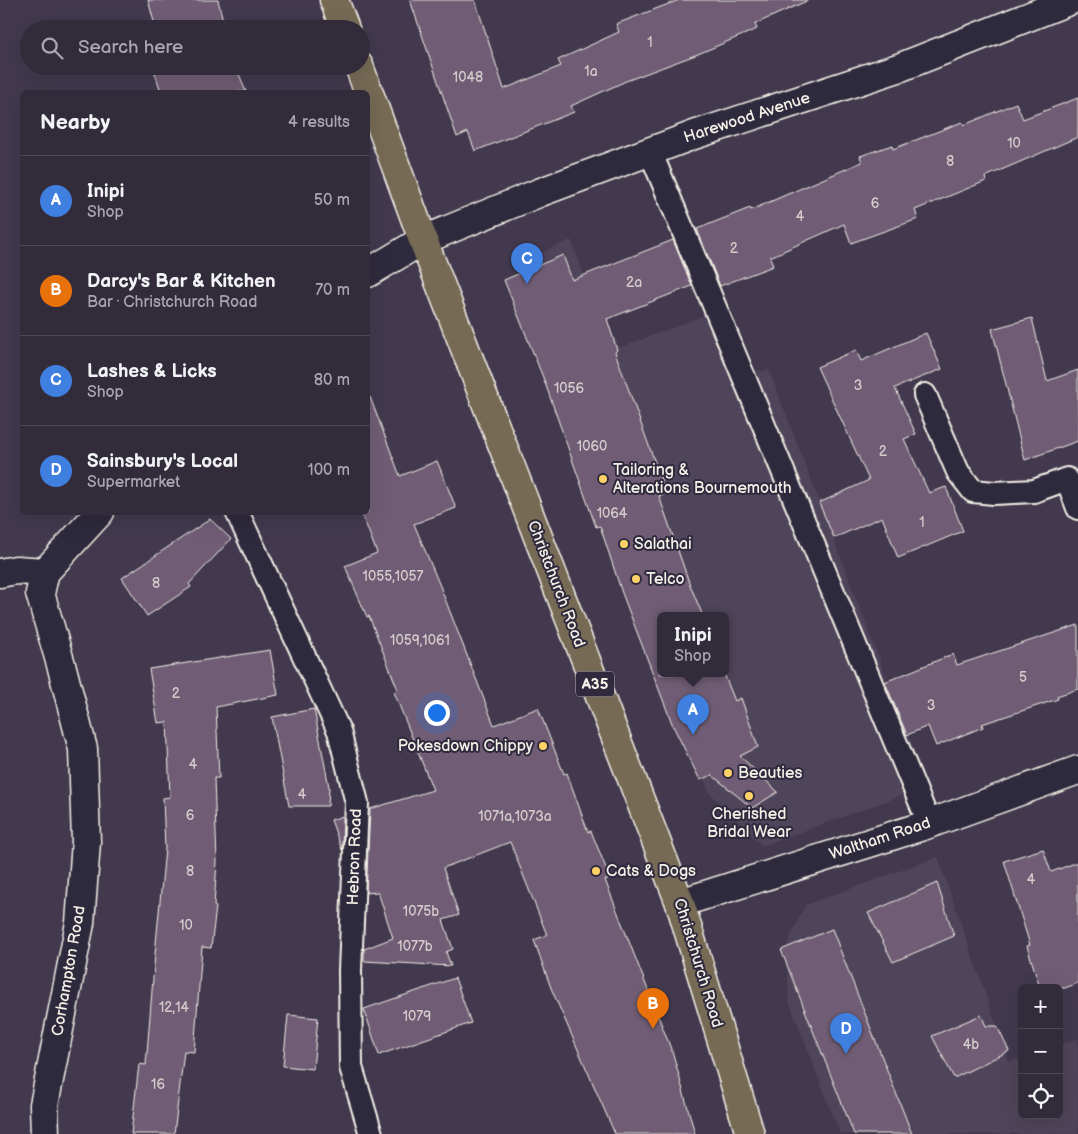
<!DOCTYPE html>
<meta charset="utf-8">
<style>
:root{--surface:#322b3a;--page:#3a3342;--text:#f1f3f6;--muted:#a8a7af;--line:#4d4754;--accent:#8bbbb9}
body{margin:0;font-family:"Balsamiq Sans",sans-serif;background:var(--page);color:var(--text)}
.controls{position:absolute;right:15px;bottom:15px;display:grid;overflow:hidden;border-radius:8px;box-shadow:0 5px 20px #0002}
.controls button{width:45px;height:45px;display:grid;place-items:center;padding:0;border:0;border-bottom:1px solid var(--line);background:var(--surface);color:var(--text);font:25px sans-serif}
.you{position:absolute;left:436px;top:712px;width:18px;height:18px;margin:-12px;border:4px solid #fff;border-radius:50%;background:#1a73e8;box-shadow:0 0 0 8px #1a73e833}
.badge{display:grid;place-items:center;width:32px;height:32px;border-radius:50%;background:var(--accent);color:#fff;font-size:16px;font-weight:700}
.pin{position:absolute;translate:-50% -41px;filter:drop-shadow(0 1px 2px #0008)}
.pin::after{content:'';position:absolute;top:26px;width:18px;height:15px;background:inherit;clip-path:polygon(0 0,100% 0,50% 100%)}
.popup{position:absolute;left:657px;top:612px;width:72px;height:65px;box-sizing:border-box;display:grid;place-content:center;border-radius:8px;background:var(--surface);filter:drop-shadow(0 1px 4px #0005);font-size:16px;white-space:nowrap;color:var(--muted)}
.popup b{font-size:19px;color:var(--text)}
.popup::after{content:'';position:absolute;left:50%;top:100%;margin-left:-10px;border:10px solid transparent;border-top-color:var(--surface)}
.list{margin:0;padding:0;list-style:none}
h2{display:flex;justify-content:space-between;align-items:center;height:65px;margin:0;padding:0 20px;font-size:21px}
h2 small{font-size:16px;font-weight:400;color:var(--muted)}
.list li{display:grid;grid-template-columns:32px 1fr auto;gap:15px;align-items:center;box-sizing:border-box;height:90px;padding:0 20px;border-top:1px solid var(--line)}
.list b{display:block;font-size:19px;white-space:nowrap}
.list p{margin:0;font-size:16px;white-space:nowrap;color:var(--muted)}
.list em{font-size:16px;font-style:normal;color:var(--muted)}
.icon{flex:none;width:28px;height:28px;fill:none;stroke:currentColor;stroke-width:2;stroke-linecap:round;stroke-linejoin:round}
.map{position:relative;flex:none;width:1078px;height:1134px;overflow:hidden}
.search{position:absolute;background:var(--surface);box-shadow:0 5px 20px #0002;left:20px;top:20px;width:350px;height:55px;display:flex;align-items:center;gap:12px;box-sizing:border-box;padding:0 18px;border-radius:28px;color:var(--muted);font-size:19px}
.panel{position:absolute;background:var(--surface);box-shadow:0 5px 20px #0002;left:20px;top:90px;width:350px;height:425px;border-radius:8px}
.map>svg:first-child{display:block}
</style>
<div class="map">
<svg width="1078" height="1134" viewBox="0 0 1078 1134">
<rect width="100%" height="100%" fill="#42394e"/>
<filter id="ink" filterUnits="userSpaceOnUse"><feTurbulence type="fractalNoise" baseFrequency=".02" numOctaves="2"/><feDisplacementMap in="SourceGraphic" scale="10" xChannelSelector="R" yChannelSelector="G"/><feConvolveMatrix kernelMatrix="1 2 1 2 8 2 1 2 1" color-interpolation-filters="sRGB"/></filter>
<g filter="url(#ink)">
<!-- built -->
<path fill="#50445a" d="M 571,240 L 589,288 L 595,287 L 619,348 L 724,308 L 748,371 L 769,370 L 928,786 L 762,846 L 709,792 L 664,674 L 726,674 L 726,616 L 660,616 L 660,663 L 520,286 L 537,254 Z
M 938,857 L 1009,1062 L 1022,1058 L 1022,1115 L 1059,1115 L 1059,1045 L 1078,1038 L 1078,1134 L 840,1134 L 789,1001 L 786,947 L 805,905 Z"/>
<!-- building -->
<path fill="#705d75" stroke="#f4f1e8" d="M 148,0 L 218,0 L 225,29 L 156,29 Z
M 410,0 L 475,0 L 504,89 L 561,66 L 558,60 L 619,32 L 616,24 L 679,0 L 809,0 L 755,24 L 757,29 L 698,54 L 626,81 L 571,106 L 574,112 L 475,151 L 468,132 L 457,137 Z
M 165,66 L 236,66 L 246,92 L 161,92 L 154,70 Z
M 1078,98 L 1078,137 L 985,177 L 986,181 L 915,210 L 918,219 L 851,243 L 844,224 L 770,257 L 773,266 L 720,286 L 697,229 L 750,208 L 751,210 L 862,162 L 860,156 L 892,145 L 893,149 L 962,122 L 964,125 L 1016,103 L 1023,119 Z
M 673,240 L 692,286 L 607,319 L 617,350 L 615,352 L 666,493 L 659,496 L 690,585 L 703,616 L 660,616 L 660,674 L 724,674 L 735,701 L 741,698 L 758,747 L 740,756 L 778,792 L 752,808 L 712,775 L 700,780 L 673,726 L 622,593 L 600,526 L 596,527 L 544,380 L 504,280 L 563,255 L 572,280 Z
M 1032,318 L 1047,381 L 1078,370 L 1078,441 L 1025,460 L 992,329 Z
M 926,333 L 942,369 L 895,388 L 916,434 L 904,439 L 929,493 L 946,487 L 963,531 L 898,558 L 882,517 L 834,538 L 819,503 L 869,480 L 817,367 L 856,350 L 861,361 Z
M 370,397 L 400,476 L 437,461 L 456,508 L 414,524 L 440,586 L 494,725 L 538,708 L 564,774 L 567,773 L 588,832 L 591,831 L 610,878 L 605,880 L 673,1054 L 695,1134 L 615,1134 L 551,988 L 534,940 L 547,935 L 510,842 L 443,868 L 459,915 L 443,920 L 453,949 L 446,952 L 451,966 L 364,961 L 364,949 L 393,938 L 378,892 L 366,893 L 370,809 L 433,790 L 394,692 L 398,690 L 369,616 L 367,617 L 345,566 L 377,553 L 361,512 L 368,512 L 368,398 Z
M 210,519 L 231,539 L 189,584 L 191,587 L 147,616 L 122,578 Z
M 1078,625 L 1078,689 L 1057,696 L 1058,699 L 982,724 L 983,727 L 936,746 L 928,726 L 907,735 L 885,682 L 953,654 L 957,665 Z
M 270,650 L 278,695 L 216,707 L 219,778 L 214,778 L 217,862 L 214,906 L 216,907 L 211,948 L 202,947 L 194,1052 L 184,1051 L 174,1134 L 131,1134 L 139,1064 L 146,1065 L 155,954 L 165,849 L 163,798 L 170,797 L 167,722 L 158,723 L 149,669 Z
M 314,709 L 329,787 L 328,806 L 289,806 L 272,717 Z
M 343,816 L 342,850 L 331,820 Z
M 1043,849 L 1051,872 L 1078,862 L 1078,983 L 1065,988 L 1040,988 L 1027,946 L 1030,945 L 1004,861 Z
M 937,883 L 954,936 L 893,962 L 868,913 Z
M 832,929 L 853,983 L 912,1134 L 854,1134 L 781,950 Z
M 455,978 L 471,1023 L 379,1055 L 364,1009 Z
M 288,1015 L 318,1018 L 313,1069 L 283,1066 Z
M 981,1015 L 986,1026 L 997,1026 L 1009,1051 L 954,1078 L 932,1036 Z"/>
<g fill="none" stroke-linecap="round" stroke-linejoin="round">
<defs>
<path id="service" d="M 650,151 L 929,823
M 925,395 L 958,472 L 973,491 L 994,493 L 1034,491 L 1067,479 L 1078,508
M 237,512 L 339,731 L 357,803 L 350,970 L 351,1067 L 371,1134"/>
<path id="minor" d="M 368,273 L 423,240
M 0,573 L 16,570 L 45,572
M 680,903 L 923,826 L 1078,770
M 45,1134 L 44,1105 L 80,923 L 86,842 L 83,749 L 62,668 L 40,593 L 45,572 L 100,512"/>
<path id="tertiary" d="M 423,240 L 541,192 L 694,135 L 901,67 L 1071,0"/>
<path id="primary" d="M 334,0 L 345,29
M 359,66 L 423,240 L 680,903 L 750,1134"/>
</defs>
<!-- service casing -->
<use href="#service" stroke="#f4f1e8" stroke-width="26"/>
<!-- minor casing -->
<use href="#minor" stroke="#f4f1e8" stroke-width="31"/>
<!-- tertiary casing -->
<use href="#tertiary" stroke="#f4f1e8" stroke-width="31"/>
<!-- primary casing -->
<use href="#primary" stroke="#f4f1e8" stroke-width="31"/>
<!-- service -->
<use href="#service" stroke="#2f2a3d" stroke-width="22"/>
<!-- minor -->
<use href="#minor" stroke="#2f2a3d" stroke-width="28"/>
<!-- tertiary -->
<use href="#tertiary" stroke="#2f2a3d" stroke-width="28"/>
<!-- primary -->
<use href="#primary" stroke="#766a54" stroke-width="28"/>
</g>
</g>
<!-- markers -->
<g fill="#ffd166" stroke="#2f2a3d" stroke-width="2">
<circle cx="603" cy="479" r="5"/>
<circle cx="624" cy="544" r="5"/>
<circle cx="636" cy="579" r="5"/>
<circle cx="543" cy="746" r="5"/>
<circle cx="728" cy="773" r="5"/>
<circle cx="749" cy="796" r="5"/>
<circle cx="596" cy="871" r="5"/>
</g>
<g text-anchor="middle" dominant-baseline="central" stroke-width="4" stroke-linejoin="round" paint-order="stroke">
<!-- number labels -->
<g font-size="14" fill="#d3cccb">
<text x="650" y="42">1</text>
<text x="591" y="71">1a</text>
<text x="468" y="77">1048</text>
<text x="1014" y="143">10</text>
<text x="950" y="161">8</text>
<text x="875" y="203">6</text>
<text x="800" y="216">4</text>
<text x="734" y="248">2</text>
<text x="634" y="282">2a</text>
<text x="858" y="385">3</text>
<text x="569" y="388">1056</text>
<text x="592" y="446">1060</text>
<text x="883" y="451">2</text>
<text x="612" y="513">1064</text>
<text x="922" y="522">1</text>
<text x="393" y="576">1055,1057</text>
<text x="156" y="583">8</text>
<text x="420" y="640">1059,1061</text>
<text x="1023" y="677">5</text>
<text x="176" y="693">2</text>
<text x="931" y="705">3</text>
<text x="193" y="764">4</text>
<text x="302" y="794">4</text>
<text x="190" y="815">6</text>
<text x="515" y="816">1071a,1073a</text>
<text x="190" y="871">8</text>
<text x="1031" y="879">4</text>
<text x="421" y="911">1075b</text>
<text x="186" y="925">10</text>
<text x="415" y="946">1077b</text>
<text x="174" y="1007">12,14</text>
<text x="417" y="1016">1079</text>
<text x="971" y="1044">4b</text>
<text x="158" y="1084">16</text>
</g>
<!-- shield labels -->
<rect fill="#2f2a3d" stroke="#b9b5b5" stroke-width="1" x="576" y="671.5" width="38" height="25" rx="4"/>
<g font-size="15" font-weight="bold" fill="#f4f1e8">
<text x="595" y="684">A35</text>
</g>
<!-- street labels -->
<g font-size="16" fill="#f4f1e8" stroke="#2f2a3d">
<text transform="translate(747 118) rotate(-18)">Harewood Avenue</text>
<text transform="translate(556 584) rotate(69)">Christchurch Road</text>
<text transform="translate(880 839) rotate(-18)">Waltham Road</text>
<text transform="translate(355 857) rotate(-88)">Hebron Road</text>
<text transform="translate(698 963) rotate(73)">Christchurch Road</text>
<text transform="translate(69 971) rotate(-80)">Corhampton Road</text>
</g>
<!-- poi labels -->
<g font-size="16" fill="#f4f1e8" stroke="#2f2a3d" text-anchor="start">
<text x="613" y="470">Tailoring &amp;<tspan x="613" dy="18">Alterations Bournemouth</tspan></text>
<text x="634" y="544">Salathai</text>
<text x="646" y="579">Telco</text>
<text x="533" y="746" text-anchor="end">Pokesdown Chippy</text>
<text x="738" y="773">Beauties</text>
<text x="749" y="814" text-anchor="middle">Cherished<tspan x="749" dy="18">Bridal Wear</tspan></text>
<text x="606" y="871">Cats &amp; Dogs</text>
</g>
</g>
</svg>
<div class="controls">
<button>+</button>
<button>−</button>
<button><svg class="icon" aria-label="locate" viewBox="0 0 24 24"><circle cx="12" cy="12" r="6"/><path d="M12 2v4M12 18v4M2 12h4M18 12h4"/></svg></button>
</div>
<div class="you"></div>
<div class="pin badge" style="left:693px;top:735px;background:#3f7fe0">A</div>
<div class="popup"><b>Inipi</b>Shop</div>
<div class="pin badge" style="left:653px;top:1029px;background:#e8710a">B</div>
<div class="pin badge" style="left:527px;top:284px;background:#3f7fe0">C</div>
<div class="pin badge" style="left:846px;top:1054px;background:#3f7fe0">D</div>
<div class="search"><svg class="icon" aria-label="search" viewBox="0 0 24 24"><circle cx="10" cy="10" r="6"/><path d="M15 15l6 6"/></svg>Search here</div>
<section class="panel">
<h2>Nearby<small>4 results</small></h2>
<ul class="list">
<li><span class="badge" style="background:#3f7fe0">A</span><div><b>Inipi</b><p>Shop</p></div><em>50 m</em></li>
<li><span class="badge" style="background:#e8710a">B</span><div><b>Darcy's Bar &amp; Kitchen</b><p>Bar · Christchurch Road</p></div><em>70 m</em></li>
<li><span class="badge" style="background:#3f7fe0">C</span><div><b>Lashes &amp; Licks</b><p>Shop</p></div><em>80 m</em></li>
<li><span class="badge" style="background:#3f7fe0">D</span><div><b>Sainsbury's Local</b><p>Supermarket</p></div><em>100 m</em></li>
</ul>
</section>
</div>
